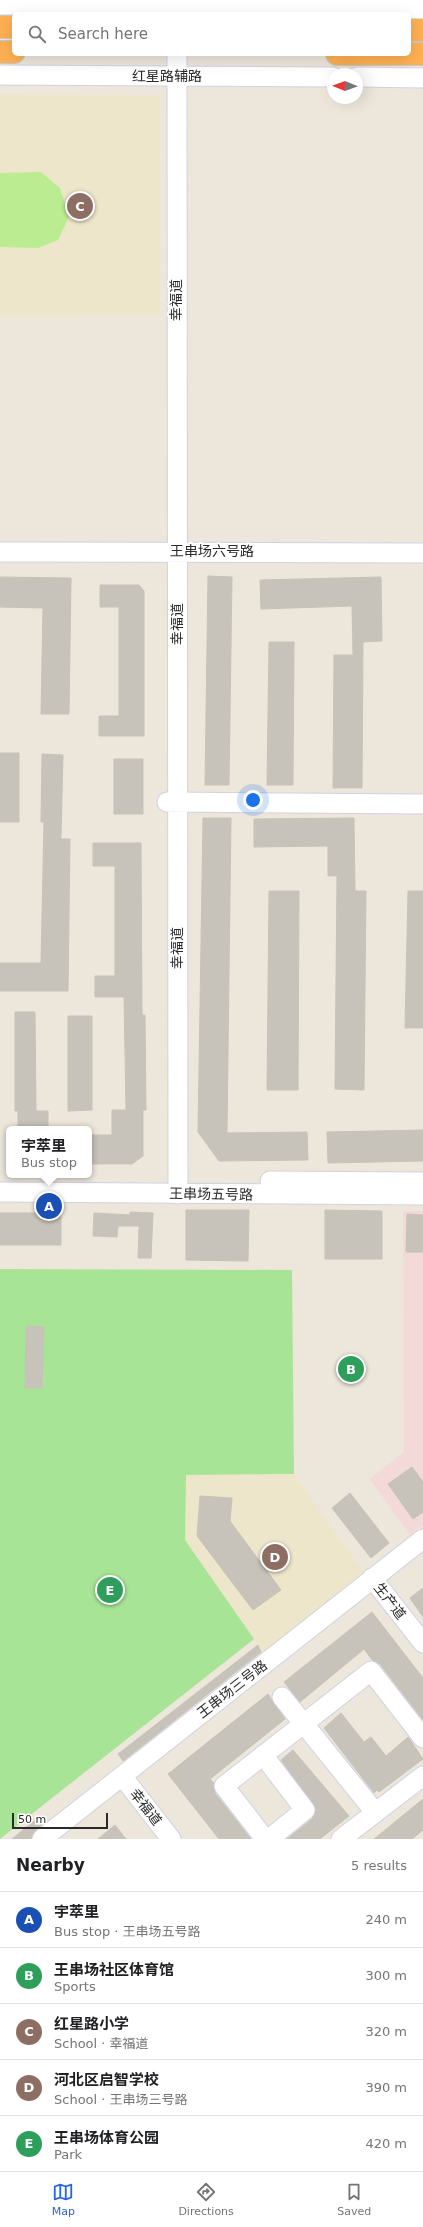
<!DOCTYPE html>
<meta charset="utf-8">
<style>
:root{--surface:#fff;--page:#f6f6f6;--text:#202124;--muted:#757577;--line:#e0e0e0;--accent:#2563eb}
body{margin:0;font-family:"DejaVu Sans","Noto Sans SC",sans-serif;background:var(--page);color:var(--text)}
.compass{position:absolute;left:327px;top:68px;width:36px;height:36px;border-radius:50%;background:var(--surface);box-shadow:0 4px 16px #0002;rotate:271deg}
.scale{position:absolute;left:12px;bottom:10px;width:96px;box-sizing:border-box;padding-left:4px;border:2px solid #2a2a2a;border-top:0;font-size:11px;line-height:14px;white-space:nowrap;color:#2a2a2a;-webkit-text-stroke:3px #fff;paint-order:stroke}
.you{position:absolute;left:253px;top:800px;width:14px;height:14px;margin:-10px;border:3px solid #fff;border-radius:50%;background:#1a73e8;box-shadow:0 0 0 6px #1a73e833}
.badge{display:grid;place-items:center;width:26px;height:26px;border-radius:50%;background:var(--accent);color:#fff;font-size:13px;font-weight:700}
.pin{position:absolute;translate:-50% -50%;border:2px solid #fff;box-shadow:0 1px 4px #0006}
.popup{position:absolute;left:6px;top:1126px;width:86px;height:52px;box-sizing:border-box;display:grid;place-content:center;border-radius:6px;background:var(--surface);filter:drop-shadow(0 1px 3px #0005);font-size:13px;white-space:nowrap;color:var(--muted)}
.popup b{font-size:15px;color:var(--text)}
.popup::after{content:'';position:absolute;left:50%;top:100%;margin-left:-8px;border:8px solid transparent;border-top-color:var(--surface)}
.list{margin:0;padding:0;list-style:none}
h2{display:flex;justify-content:space-between;align-items:center;height:52px;margin:0;padding:0 16px;font-size:17px}
h2 small{font-size:13px;font-weight:400;color:var(--muted)}
.list li{display:grid;grid-template-columns:26px 1fr auto;gap:12px;align-items:center;box-sizing:border-box;height:56px;padding:0 16px;border-top:1px solid var(--line)}
.list b{display:block;font-size:15px;white-space:nowrap}
.list p{margin:0;font-size:13px;white-space:nowrap;color:var(--muted)}
.list em{font-size:13px;font-style:normal;color:var(--muted)}
.icon{flex:none;width:22px;height:22px;fill:none;stroke:currentColor;stroke-width:2;stroke-linecap:round;stroke-linejoin:round}
.map{position:relative;flex:none;width:423px;height:1839px;overflow:hidden}
.search{position:absolute;background:var(--surface);box-shadow:0 4px 16px #0002;left:12px;right:12px;top:12px;height:44px;display:flex;align-items:center;gap:10px;box-sizing:border-box;padding:0 14px;border-radius:6px;color:var(--muted);font-size:15px}
.sheet{height:332px;background:var(--surface)}
nav{display:flex;justify-content:space-around;align-items:center;box-sizing:border-box;height:56px;border-top:1px solid var(--line);background:var(--surface);font-size:11px;color:var(--muted)}
nav a{display:grid;justify-items:center;gap:2px}
nav .on{color:var(--accent)}
.map>svg:first-child{display:block}
</style>
<div class="map">
<svg width="423" height="1839" viewBox="0 0 423 1839">
<rect width="100%" height="100%" fill="#ece6db"/>
<!-- education -->
<path fill="#eee6ca" d="M 0,94 L 159,96 L 160,316 L 0,317 Z
M 186,1474 L 294,1474 L 365,1574 L 264,1653 L 185,1540 Z"/>
<!-- medical -->
<path fill="#f3d9d8" d="M 403,1211 L 423,1211 L 423,1525 L 410,1535 L 370,1479 L 404,1452 Z"/>
<!-- green -->
<path fill="#a8e496" d="M 0,1269 L 292,1270 L 294,1474 L 186,1475 L 185,1540 L 254,1639 L 0,1839 Z"/>
<!-- pitch -->
<path fill="#bcec91" d="M 41,172 L 60,188 L 69,217 L 58,240 L 38,248 L 0,247 L 0,173 Z"/>
<!-- building -->
<path fill="#c7c3bb" stroke="#c7c3b5" d="M 208,576 L 232,577 L 229,785 L 205,785 Z
M 0,577 L 71,578 L 69,714 L 41,714 L 43,608 L 0,607 Z
M 381,577 L 382,641 L 363,642 L 362,788 L 333,788 L 334,655 L 353,655 L 352,606 L 261,609 L 260,580 Z
M 100,585 L 139,585 L 144,591 L 144,736 L 99,736 L 99,716 L 119,716 L 119,607 L 100,607 Z
M 269,642 L 294,642 L 293,785 L 267,785 Z
M 0,753 L 19,753 L 19,822 L 0,822 Z
M 42,754 L 63,755 L 61,839 L 70,839 L 68,991 L 0,991 L 0,963 L 41,963 L 44,822 L 41,822 Z
M 114,759 L 143,759 L 143,814 L 114,814 Z
M 203,818 L 231,818 L 227,1133 L 307,1132 L 308,1160 L 219,1161 L 198,1132 Z
M 354,818 L 355,891 L 366,891 L 364,1090 L 335,1089 L 337,876 L 328,876 L 328,846 L 254,847 L 254,819 Z
M 93,843 L 141,843 L 142,1015 L 145,1015 L 146,1110 L 143,1110 L 143,1156 L 132,1164 L 89,1164 L 89,1135 L 112,1135 L 112,1110 L 126,1110 L 124,997 L 95,997 L 95,976 L 115,976 L 115,866 L 93,866 Z
M 269,891 L 299,891 L 298,1090 L 267,1090 Z
M 408,891 L 423,891 L 423,1028 L 405,1028 Z
M 15,1012 L 35,1012 L 36,1111 L 48,1111 L 48,1129 L 18,1129 L 18,1111 L 15,1111 Z
M 68,1016 L 92,1016 L 92,1110 L 68,1111 Z
M 423,1130 L 423,1161 L 328,1163 L 327,1132 Z
M 186,1210 L 249,1210 L 248,1261 L 186,1260 Z
M 325,1210 L 382,1211 L 382,1259 L 325,1259 Z
M 130,1212 L 153,1213 L 151,1258 L 138,1258 L 139,1226 L 118,1226 L 117,1237 L 93,1236 L 94,1213 L 130,1215 Z
M 0,1213 L 61,1213 L 61,1245 L 0,1245 Z
M 407,1214 L 423,1215 L 423,1252 L 406,1252 Z
M 26,1326 L 44,1327 L 42,1388 L 25,1388 Z
M 412,1467 L 423,1482 L 423,1512 L 413,1519 L 388,1484 Z
M 350,1493 L 389,1543 L 371,1558 L 332,1508 Z
M 200,1496 L 232,1498 L 230,1521 L 281,1590 L 253,1610 L 197,1536 Z
M 423,1588 L 423,1617 L 410,1598 Z
M 372,1612 L 423,1678 L 423,1720 L 380,1664 L 373,1661 L 364,1649 L 300,1702 L 284,1682 Z
M 258,1645 L 261,1652 L 123,1761 L 118,1754 Z
M 268,1694 L 285,1719 L 210,1779 L 214,1783 L 215,1793 L 251,1839 L 219,1839 L 168,1774 Z
M 341,1713 L 364,1742 L 371,1737 L 386,1756 L 408,1737 L 423,1759 L 379,1792 L 377,1790 L 374,1793 L 324,1728 Z
M 293,1750 L 349,1816 L 320,1839 L 287,1839 L 312,1819 L 316,1809 L 281,1760 Z
M 423,1799 L 423,1830 L 412,1839 L 374,1839 Z
M 39,1817 L 44,1823 L 35,1831 L 31,1839 L 12,1839 Z
M 115,1825 L 126,1839 L 98,1839 Z"/>
<g fill="none" stroke-linecap="round" stroke-linejoin="round">
<defs>
<path id="minor" d="M 0,5 L 178,5 L 423,9
M 177,54 L 178,1194
M 0,75 L 333,77
M 357,77 L 423,78
M 0,552 L 423,553
M 167,802 L 423,804
M 270,1181 L 423,1182
M 0,1192 L 423,1195
M 372,1578 L 423,1643
M 282,1697 L 375,1812
M 263,1755 L 305,1810 L 269,1839
M 122,1776 L 171,1839
M 42,1839 L 423,1539
M 265,1839 L 224,1786 L 371,1671 L 423,1738
M 341,1839 L 423,1776"/>
<path id="highway" d="M 0,27 L 14,27
M 409,30 L 423,30
M 0,52 L 14,52
M 337,54 L 423,54"/>
</defs>
<!-- minor casing -->
<use href="#minor" stroke="#d0d2e3" stroke-width="21"/>
<!-- highway casing -->
<use href="#highway" stroke="#c8c8c8" stroke-width="24"/>
<!-- minor -->
<use href="#minor" stroke="#fff" stroke-width="19"/>
<!-- highway -->
<use href="#highway" stroke="#ffb053" stroke-width="22"/>
</g>
<g text-anchor="middle" dominant-baseline="central" stroke-width="4" stroke-linejoin="round" paint-order="stroke">
<!-- street labels -->
<g font-size="14" fill="#2a2a2a" stroke="#fff">
<text x="167" y="76">红星路辅路</text>
<text transform="translate(176 300) rotate(-90)">幸福道</text>
<text x="212" y="551">王串场六号路</text>
<text transform="translate(177 624) rotate(-90)">幸福道</text>
<text transform="translate(177 948) rotate(-90)">幸福道</text>
<text transform="translate(211 1194) rotate(1)">王串场五号路</text>
<text transform="translate(390 1601) rotate(52)">生产道</text>
<text transform="translate(232 1689) rotate(-38)">王串场三号路</text>
<text transform="translate(146 1807) rotate(52)">幸福道</text>
</g>
</g>
</svg>
<svg class="compass" viewBox="-18 -18 36 36"><path d="M0-13l5 13h-10z" fill="#e53935"/><path d="M0 13l5-13h-10z" fill="#757577"/></svg>
<div class="scale">50 m</div>
<div class="you"></div>
<div class="pin badge" style="left:49px;top:1206px;background:#1a4fb4">A</div>
<div class="popup"><b>宇萃里</b>Bus stop</div>
<div class="pin badge" style="left:351px;top:1369px;background:#2e9e5b">B</div>
<div class="pin badge" style="left:80px;top:206px;background:#8d6e63">C</div>
<div class="pin badge" style="left:275px;top:1557px;background:#8d6e63">D</div>
<div class="pin badge" style="left:110px;top:1590px;background:#2e9e5b">E</div>
<div class="search"><svg class="icon" aria-label="search" viewBox="0 0 24 24"><circle cx="10" cy="10" r="6"/><path d="M15 15l6 6"/></svg>Search here</div>
</div>
<section class="sheet">
<h2>Nearby<small>5 results</small></h2>
<ul class="list">
<li><span class="badge" style="background:#1a4fb4">A</span><div><b>宇萃里</b><p>Bus stop · 王串场五号路</p></div><em>240 m</em></li>
<li><span class="badge" style="background:#2e9e5b">B</span><div><b>王串场社区体育馆</b><p>Sports</p></div><em>300 m</em></li>
<li><span class="badge" style="background:#8d6e63">C</span><div><b>红星路小学</b><p>School · 幸福道</p></div><em>320 m</em></li>
<li><span class="badge" style="background:#8d6e63">D</span><div><b>河北区启智学校</b><p>School · 王串场三号路</p></div><em>390 m</em></li>
<li><span class="badge" style="background:#2e9e5b">E</span><div><b>王串场体育公园</b><p>Park</p></div><em>420 m</em></li>
</ul>
</section>
<nav>
<a class="on"><svg class="icon" aria-label="map" viewBox="0 0 24 24"><path d="M3 6l6-2 6 2 6-2v14l-6 2-6-2-6 2zM9 4v14M15 6v14"/></svg>Map</a>
<a><svg class="icon" aria-label="directions" viewBox="0 0 24 24"><path d="M12 3l9 9-9 9-9-9zM9 14v-3h6M13 9l2 2-2 2"/></svg>Directions</a>
<a><svg class="icon" aria-label="saved" viewBox="0 0 24 24"><path d="M7 4h10v16l-5-4-5 4z"/></svg>Saved</a>
</nav>
